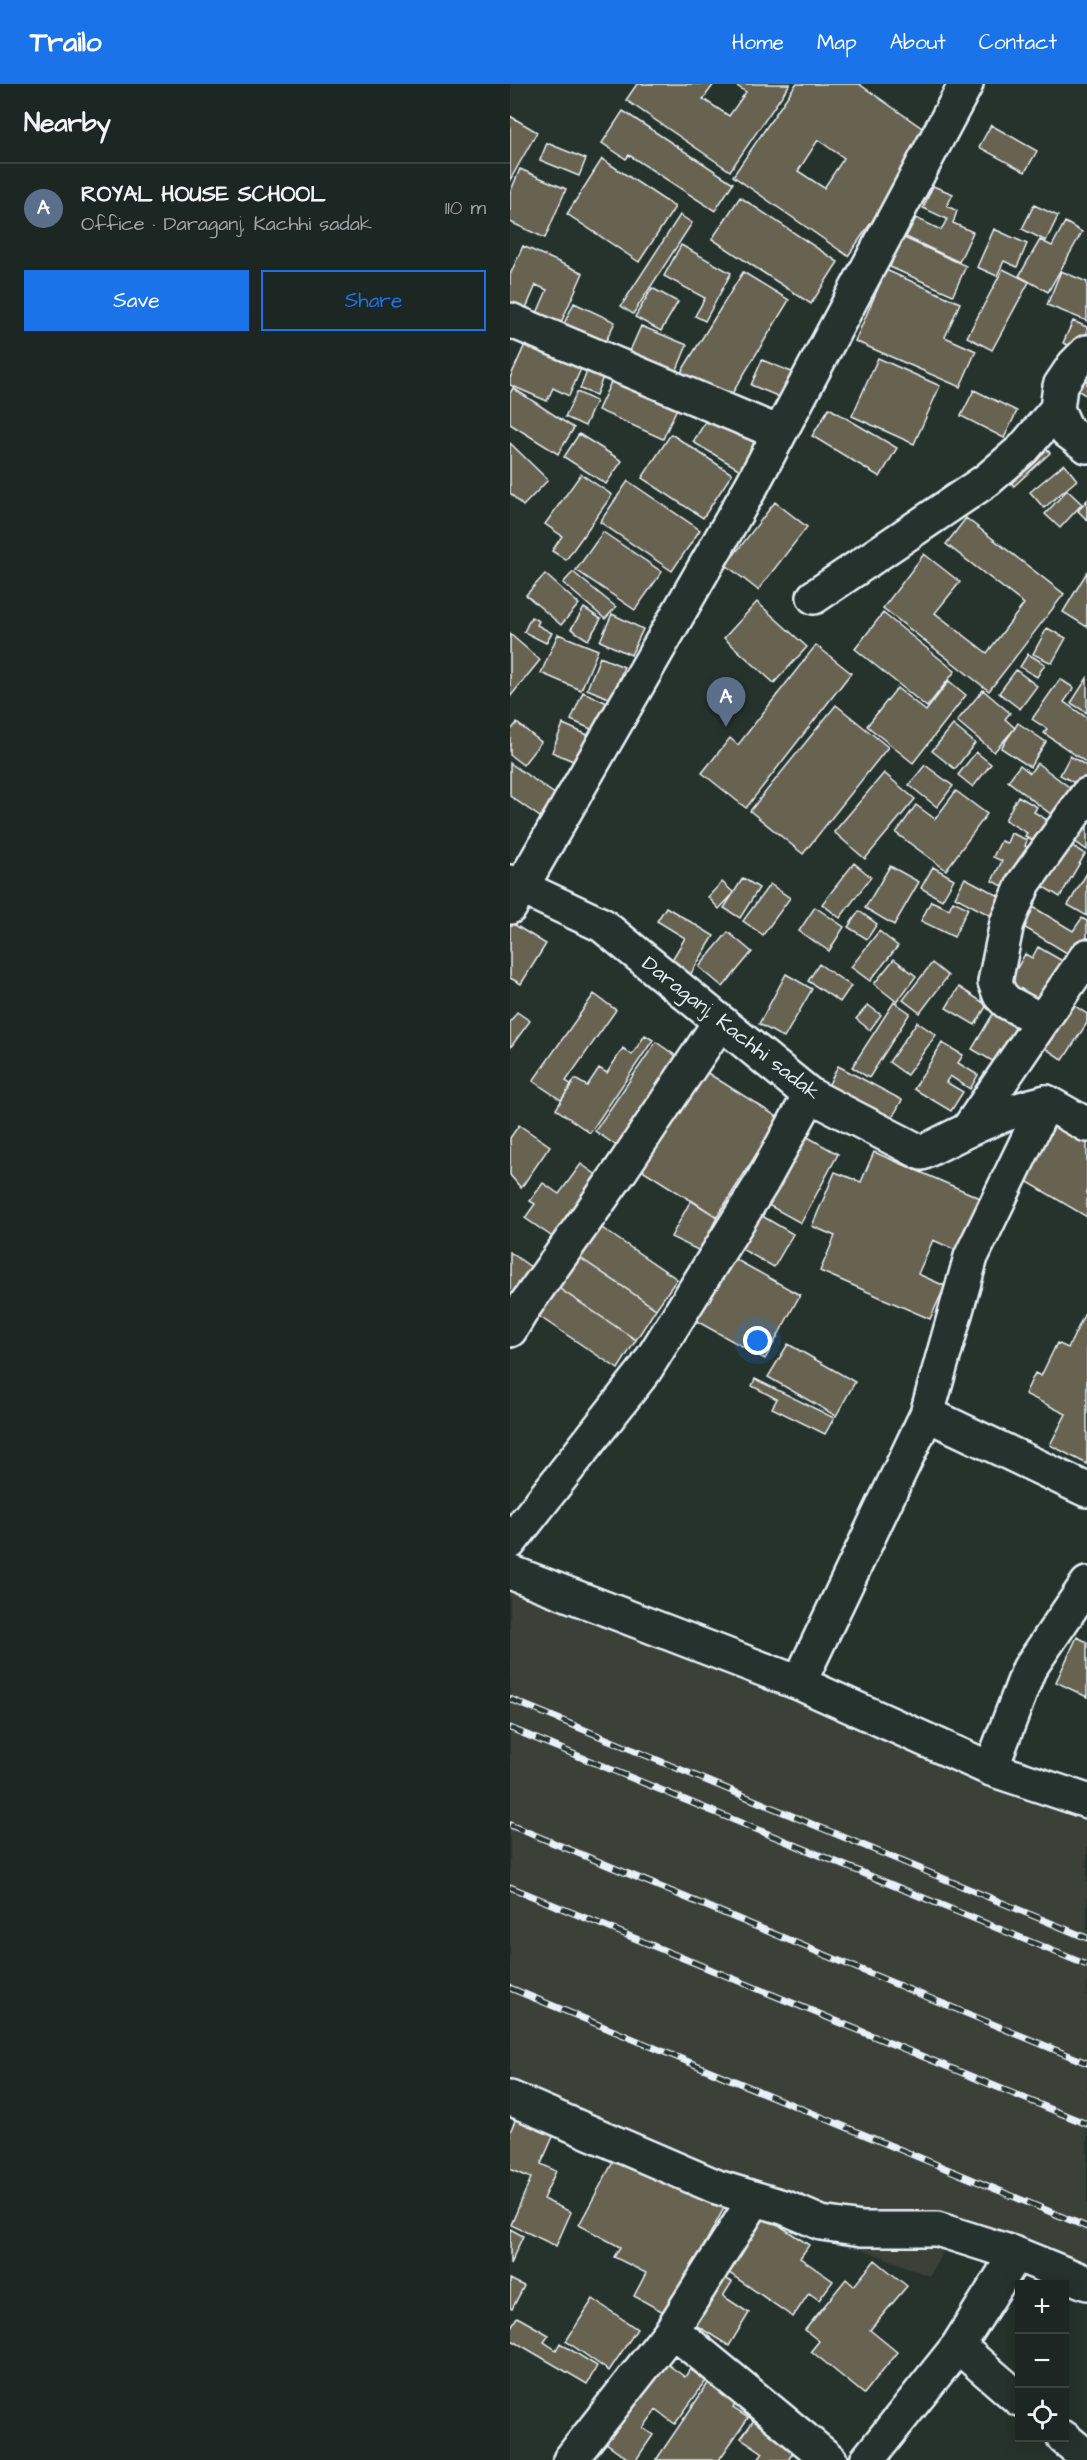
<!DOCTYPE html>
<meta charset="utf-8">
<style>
:root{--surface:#1c2622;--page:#252e2a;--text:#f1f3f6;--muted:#a0a5a5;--line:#3a4340;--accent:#1a73e8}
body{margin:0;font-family:"Architects Daughter",sans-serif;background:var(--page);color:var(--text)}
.controls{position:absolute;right:18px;bottom:18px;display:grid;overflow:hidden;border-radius:0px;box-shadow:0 3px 15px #0003}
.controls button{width:54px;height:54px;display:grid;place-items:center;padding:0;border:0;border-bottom:2px solid var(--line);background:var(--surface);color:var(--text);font:30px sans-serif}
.you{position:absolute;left:248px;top:1257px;width:21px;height:21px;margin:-15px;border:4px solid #fff;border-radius:50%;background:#1a73e8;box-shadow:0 0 0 9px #1a73e833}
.badge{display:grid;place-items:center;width:39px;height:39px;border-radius:50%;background:var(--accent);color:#fff;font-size:20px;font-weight:700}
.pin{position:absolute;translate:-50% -50px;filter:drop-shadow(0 2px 3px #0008)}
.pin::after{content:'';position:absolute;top:32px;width:21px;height:18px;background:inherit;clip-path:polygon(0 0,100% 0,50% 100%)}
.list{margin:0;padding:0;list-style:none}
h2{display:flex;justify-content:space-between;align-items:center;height:78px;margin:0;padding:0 24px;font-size:26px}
h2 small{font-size:20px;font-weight:400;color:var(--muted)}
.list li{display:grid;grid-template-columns:39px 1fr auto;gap:18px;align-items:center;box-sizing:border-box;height:90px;padding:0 24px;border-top:2px solid var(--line)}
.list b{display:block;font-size:22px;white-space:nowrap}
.list p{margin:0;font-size:20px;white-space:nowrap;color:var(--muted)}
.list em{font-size:20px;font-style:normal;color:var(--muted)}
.actions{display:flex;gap:12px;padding:18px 24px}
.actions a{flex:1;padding:14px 0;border:2px solid var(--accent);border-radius:0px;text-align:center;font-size:21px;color:var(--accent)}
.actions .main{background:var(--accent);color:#fff}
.icon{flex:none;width:33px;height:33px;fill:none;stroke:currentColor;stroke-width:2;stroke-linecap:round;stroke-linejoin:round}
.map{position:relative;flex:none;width:577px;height:2376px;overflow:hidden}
header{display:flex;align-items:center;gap:36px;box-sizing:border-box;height:84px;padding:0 30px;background:var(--accent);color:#fff}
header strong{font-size:28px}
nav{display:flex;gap:33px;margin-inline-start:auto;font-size:21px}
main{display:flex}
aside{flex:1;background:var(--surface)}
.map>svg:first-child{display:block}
</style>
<header>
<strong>Trailo</strong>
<nav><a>Home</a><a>Map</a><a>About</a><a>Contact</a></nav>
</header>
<main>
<aside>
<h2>Nearby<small></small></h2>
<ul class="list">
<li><span class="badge" style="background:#5c6f8a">A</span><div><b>ROYAL HOUSE SCHOOL</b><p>Office · Daraganj, Kachhi sadak</p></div><em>110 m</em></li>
</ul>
<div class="actions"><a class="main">Save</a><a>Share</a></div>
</aside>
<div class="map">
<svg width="577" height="2376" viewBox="0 0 577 2376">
<rect width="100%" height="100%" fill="#26332d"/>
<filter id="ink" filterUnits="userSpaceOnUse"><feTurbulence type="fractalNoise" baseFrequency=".0167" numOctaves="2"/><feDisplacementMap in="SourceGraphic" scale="12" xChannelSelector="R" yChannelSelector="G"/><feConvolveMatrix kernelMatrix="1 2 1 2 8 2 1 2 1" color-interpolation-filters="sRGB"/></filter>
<g filter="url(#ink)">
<!-- built -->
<path fill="#3a4138" d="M 0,1505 L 577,1735 L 577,2195 L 447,2143 L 419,2192 L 0,2021 Z"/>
<!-- building -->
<path fill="#686351" stroke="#e8f1f8" stroke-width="1.5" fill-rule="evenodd" d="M 127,0 L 204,0 L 193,15 L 219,32 L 236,8 L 224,0 L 280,0 L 220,87 L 116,16 Z
M 286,0 L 349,0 L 422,51 L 338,172 L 223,92 ZM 308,56 L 334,74 L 314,104 L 288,87 Z
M 113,27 L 223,99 L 205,127 L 119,71 L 116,75 L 92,59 Z
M 0,32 L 27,48 L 0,96 Z
M 481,41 L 527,67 L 515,88 L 469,63 Z
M 37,59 L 76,75 L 69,92 L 30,76 Z
M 92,75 L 165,123 L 129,178 L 57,130 Z
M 10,85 L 56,105 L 35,154 L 0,138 L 0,109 Z
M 423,102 L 443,110 L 437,122 L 447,127 L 443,139 L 463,148 L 449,178 L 396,153 L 406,134 L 431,146 L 437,135 L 413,124 Z
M 230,113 L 328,178 L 301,220 L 202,155 Z
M 524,121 L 548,132 L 536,157 L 512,145 Z
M 170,131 L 182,139 L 123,230 L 111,222 Z
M 555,138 L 572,148 L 538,208 L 509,192 L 530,156 L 542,162 Z
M 484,145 L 517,160 L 507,183 L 494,177 L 487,192 L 467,183 Z
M 392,153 L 456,182 L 443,211 L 380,183 Z
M 171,161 L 221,189 L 195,237 L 185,232 L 195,214 L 154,192 Z
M 13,162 L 73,189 L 45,252 L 22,241 L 37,206 L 26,201 L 11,236 L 0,232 L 0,191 Z
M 493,185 L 519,198 L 482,266 L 457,253 Z
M 376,186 L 450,219 L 435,253 L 466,267 L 450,303 L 345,257 Z
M 551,187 L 577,198 L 577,237 L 537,221 Z
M 233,188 L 279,216 L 217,318 L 170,290 Z
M 142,204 L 168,218 L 151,247 L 125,233 Z
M 64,219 L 105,238 L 92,265 L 51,246 Z
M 563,237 L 577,243 L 577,250 L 570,267 L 553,259 Z
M 131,242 L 177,261 L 166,288 L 119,269 Z
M 21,247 L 77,271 L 59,312 L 43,304 L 37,317 L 0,301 L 0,294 Z
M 577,267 L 577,312 L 557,300 Z
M 83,272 L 99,278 L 86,311 L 70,305 Z
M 368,274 L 430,302 L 404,360 L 342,332 Z
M 252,276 L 294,293 L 284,319 L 241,301 Z
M 108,283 L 173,311 L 153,355 L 88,326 Z
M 3,304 L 64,344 L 48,370 L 0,340 L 0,309 Z
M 464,306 L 507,327 L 494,354 L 451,332 Z
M 67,308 L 86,317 L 75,342 L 55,333 Z
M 204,324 L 262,358 L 242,393 L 183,358 Z
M 319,324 L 387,364 L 370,393 L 302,352 Z
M 69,350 L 112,377 L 96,400 L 54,373 Z
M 161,350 L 222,390 L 193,434 L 132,394 Z
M 529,356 L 540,369 L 504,402 L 493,389 Z
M 0,359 L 38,396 L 13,422 L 0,409 Z
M 554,380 L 567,396 L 534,424 L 520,408 Z
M 71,390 L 102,411 L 56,476 L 42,467 L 52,452 L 35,440 Z
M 118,397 L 190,446 L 162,487 L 90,438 Z
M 557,406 L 572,420 L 550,444 L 535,430 Z
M 577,416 L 577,436 L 568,427 Z
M 265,418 L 297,443 L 248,506 L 216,481 Z
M 456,434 L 554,510 L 479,607 L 373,524 L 414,470 L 450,498 L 425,529 L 477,569 L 514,520 L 436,460 Z
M 93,448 L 152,488 L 125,526 L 66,486 Z
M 63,488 L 106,523 L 95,535 L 53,499 Z
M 577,488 L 577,543 L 553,528 Z
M 35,490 L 69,520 L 51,541 L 16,511 Z
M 247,518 L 297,563 L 264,599 L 214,554 Z
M 74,524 L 91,535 L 78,556 L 61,545 Z
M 373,529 L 445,587 L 417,623 L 345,565 Z
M 102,530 L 133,545 L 121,571 L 90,557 Z
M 21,533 L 29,537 L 27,541 L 42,549 L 36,559 L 14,548 Z
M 537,544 L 556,554 L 542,579 L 523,570 Z
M 0,550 L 30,576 L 0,613 Z
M 48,550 L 88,566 L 71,606 L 31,589 Z
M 306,561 L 341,589 L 236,724 L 192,689 L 220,654 L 228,661 Z
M 518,570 L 535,580 L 527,593 L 510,583 Z
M 90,573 L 114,583 L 101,615 L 77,605 Z
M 506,586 L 527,602 L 510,625 L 489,609 Z
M 577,594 L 577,629 L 561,619 Z
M 550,595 L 564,604 L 554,618 L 577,634 L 577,679 L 534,649 L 537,645 L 522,635 Z
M 439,597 L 456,611 L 403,679 L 357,642 L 387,604 L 416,627 Z
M 473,606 L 500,629 L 495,635 L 505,644 L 484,668 L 447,637 Z
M 73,608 L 104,622 L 92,650 L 61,636 Z
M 326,621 L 378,663 L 293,770 L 240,727 Z
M 7,639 L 31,658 L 13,681 L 0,671 L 0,647 Z
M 508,639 L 536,658 L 520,683 L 491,664 Z
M 53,640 L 89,656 L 77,683 L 42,668 Z
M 443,641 L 465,659 L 445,685 L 422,667 Z
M 466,668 L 481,680 L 463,703 L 448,691 Z
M 560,672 L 577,682 L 577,694 L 572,703 L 550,691 Z
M 0,679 L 46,711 L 30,733 L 0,712 Z
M 527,679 L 567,709 L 547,735 L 498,697 L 510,681 L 520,689 Z
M 415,681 L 443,702 L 427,723 L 399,701 Z
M 374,689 L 405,715 L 355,775 L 324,748 Z
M 446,707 L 477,730 L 436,786 L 386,749 L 406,721 L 425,735 Z
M 508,712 L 527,723 L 524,728 L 547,742 L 534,763 L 515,752 L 517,749 L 495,736 Z
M 577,739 L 577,766 L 554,750 Z
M 501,749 L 517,756 L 515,762 L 528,768 L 508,809 L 482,797 L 492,777 L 483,773 L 491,757 L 497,759 Z
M 548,753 L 575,770 L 550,813 L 522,796 Z
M 344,779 L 361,793 L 330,834 L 312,820 Z
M 380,782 L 409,798 L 384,841 L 355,824 Z
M 423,783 L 444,795 L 432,816 L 411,804 Z
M 577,789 L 577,832 L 558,821 Z
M 233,794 L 249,804 L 230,834 L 214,824 Z
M 455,794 L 493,814 L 483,833 L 445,813 Z
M 212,798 L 224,809 L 209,825 L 198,813 Z
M 260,800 L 280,814 L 253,851 L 233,837 Z
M 421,817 L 439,825 L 443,817 L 458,824 L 444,853 L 411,837 Z
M 513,817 L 563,847 L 572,834 L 577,837 L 577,859 L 567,875 L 502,836 Z
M 156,823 L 204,852 L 180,891 L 160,879 L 175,854 L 147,837 Z
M 305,823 L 334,843 L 319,867 L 289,847 Z
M 349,827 L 367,840 L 357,855 L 338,843 Z
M 0,838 L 36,860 L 11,900 L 0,894 Z
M 369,847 L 388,862 L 360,897 L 341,883 Z
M 218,848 L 242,868 L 213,903 L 189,883 Z
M 528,863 L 556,879 L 526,927 L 493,909 L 515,870 L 522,874 Z
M 384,875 L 406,892 L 387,918 L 364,900 Z
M 422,879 L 438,892 L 410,929 L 393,916 Z
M 309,880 L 341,902 L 330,918 L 298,897 Z
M 276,890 L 302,905 L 274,954 L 249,940 Z
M 449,903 L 477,921 L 465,941 L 436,924 Z
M 84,910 L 106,926 L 56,997 L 62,1001 L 51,1016 L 23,997 Z
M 553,914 L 577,930 L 577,939 L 553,976 L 524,957 Z
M 384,918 L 400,929 L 359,994 L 342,983 Z
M 490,918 L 519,936 L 491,982 L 462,965 Z
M 358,921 L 371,931 L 360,946 L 346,935 Z
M 7,928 L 20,937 L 0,964 L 0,938 Z
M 407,938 L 426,951 L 397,991 L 379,978 Z
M 135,951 L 143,956 L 80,1049 L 46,1025 L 65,995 L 77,1002 L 89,984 L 97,989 L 113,964 L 122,971 Z
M 146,958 L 172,976 L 110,1064 L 85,1047 Z
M 432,959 L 453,971 L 448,979 L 468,991 L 460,1005 L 440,992 L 436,998 L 453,1008 L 441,1027 L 404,1005 Z
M 328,982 L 392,1016 L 376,1045 L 313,1012 Z
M 188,983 L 269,1034 L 207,1133 L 126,1082 Z
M 543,1030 L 577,1051 L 577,1133 L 506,1091 Z
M 9,1041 L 40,1062 L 11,1104 L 0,1091 L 0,1054 Z
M 287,1047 L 328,1070 L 291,1139 L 249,1116 Z
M 364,1068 L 475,1116 L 452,1169 L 423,1156 L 408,1190 L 435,1202 L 420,1235 L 310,1187 L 325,1152 L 302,1142 L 325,1088 L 351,1098 Z
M 71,1080 L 88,1092 L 44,1154 L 15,1134 L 25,1120 L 20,1117 L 33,1099 L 49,1110 Z
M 181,1116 L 207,1133 L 190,1167 L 161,1153 Z
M 247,1129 L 283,1150 L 264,1183 L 228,1163 Z
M 83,1138 L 167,1195 L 146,1225 L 63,1169 Z
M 0,1168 L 29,1189 L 9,1218 L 0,1212 Z
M 63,1169 L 146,1225 L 126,1256 L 41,1199 Z
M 214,1169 L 290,1211 L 255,1275 L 179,1233 Z
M 41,1199 L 126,1256 L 108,1285 L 21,1227 Z
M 577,1225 L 577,1380 L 540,1361 L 556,1330 L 515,1310 L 525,1289 L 531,1292 L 547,1259 L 558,1264 Z
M 278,1260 L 345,1298 L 326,1332 L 258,1293 Z
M 245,1295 L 324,1334 L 315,1350 L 262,1324 L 267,1315 L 242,1302 Z
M 567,1553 L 577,1558 L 577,1613 L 546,1598 Z
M 8,2030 L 46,2046 L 31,2080 L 46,2087 L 33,2115 L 61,2128 L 46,2162 L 1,2141 L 21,2094 L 0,2085 L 0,2048 Z
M 109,2067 L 214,2124 L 157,2230 L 124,2212 L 136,2189 L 104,2173 L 110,2163 L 69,2141 Z
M 249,2128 L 299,2161 L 290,2174 L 323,2197 L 309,2216 L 299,2209 L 283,2233 L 212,2184 Z
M 0,2145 L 13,2152 L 0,2180 Z
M 365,2176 L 397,2202 L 360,2246 L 387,2268 L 354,2310 L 301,2267 L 309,2257 L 295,2246 L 336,2195 L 344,2202 Z
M 205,2188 L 222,2198 L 213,2212 L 239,2229 L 219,2262 L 176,2235 Z
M 0,2195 L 14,2202 L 2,2225 L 0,2224 Z
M 83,2215 L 127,2245 L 99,2287 L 56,2257 Z
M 7,2233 L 39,2251 L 34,2258 L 46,2266 L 50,2259 L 87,2282 L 77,2300 L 0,2255 L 0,2245 Z
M 150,2275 L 175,2293 L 180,2285 L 196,2297 L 165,2340 L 146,2326 L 133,2344 L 143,2351 L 126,2376 L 120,2376 L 92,2356 Z
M 201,2295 L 229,2314 L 223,2324 L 238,2334 L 209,2376 L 146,2376 Z
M 246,2333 L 288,2362 L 278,2376 L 248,2376 L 253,2369 L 231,2354 Z"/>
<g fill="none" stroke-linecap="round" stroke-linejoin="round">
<defs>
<path id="minor" d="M 0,236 L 269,349
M 577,268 L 564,281 L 550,302 L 547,325 L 557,347 L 577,362
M 304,513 L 477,396 L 513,365 L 547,325
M 0,823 L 242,401 L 456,0
M 532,937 L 577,872
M 459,1044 L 532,937 L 497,918 L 490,911 L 485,898 L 497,839 L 514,799 L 577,711
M 0,1246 L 14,1223 L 111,1086 L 210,938
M 417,1330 L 577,1406
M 0,1458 L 135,1286 L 251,1100 L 300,1011
M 0,1488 L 289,1599 L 481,1685 L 577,1717
M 289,1599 L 417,1330 L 461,1173 L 536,1018
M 481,1685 L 519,1585 L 577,1500
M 0,2014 L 207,2103 L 276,2124 L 311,2139 L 352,2145 L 427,2145 L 506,2170 L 577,2199
M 162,2246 L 320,2376
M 448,2262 L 509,2315
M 554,2354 L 577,2373
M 60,2376 L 162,2246 L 245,2115
M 357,2376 L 448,2262 L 506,2170"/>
<path id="tertiary" d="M 0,798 L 92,841 L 300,1011 L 412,1069 C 452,1048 492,1028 536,1018 L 577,1041"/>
</defs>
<!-- minor casing -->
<use href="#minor" stroke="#e8f1f8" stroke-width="38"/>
<!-- tertiary casing -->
<use href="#tertiary" stroke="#e8f1f8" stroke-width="38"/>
<!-- minor -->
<use href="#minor" stroke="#26332d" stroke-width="33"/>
<!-- tertiary -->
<use href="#tertiary" stroke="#26332d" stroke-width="33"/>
<defs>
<path id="rail" d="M 0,1615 L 577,1854
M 0,1644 L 577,1881
M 0,1741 L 577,1979
M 0,1803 L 577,2040
M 0,1904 L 577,2143"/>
</defs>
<!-- rail casing -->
<use href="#rail" stroke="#e8f1f8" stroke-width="7"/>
<!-- rail -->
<use href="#rail" stroke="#26332d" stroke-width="4.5" stroke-dasharray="14" stroke-linecap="butt"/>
</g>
</g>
<g text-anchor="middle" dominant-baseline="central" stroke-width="4.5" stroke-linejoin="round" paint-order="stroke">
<!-- street labels -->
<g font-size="21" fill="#e8f1f8" stroke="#26332d">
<text transform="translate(221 944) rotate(38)">Daraganj, Kachhi sadak</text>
</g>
</g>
</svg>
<div class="controls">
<button>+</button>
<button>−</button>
<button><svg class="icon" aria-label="locate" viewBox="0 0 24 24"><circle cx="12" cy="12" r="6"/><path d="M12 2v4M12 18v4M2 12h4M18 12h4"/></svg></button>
</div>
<div class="you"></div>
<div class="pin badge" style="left:216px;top:643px;background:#5c6f8a">A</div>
</div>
</main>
